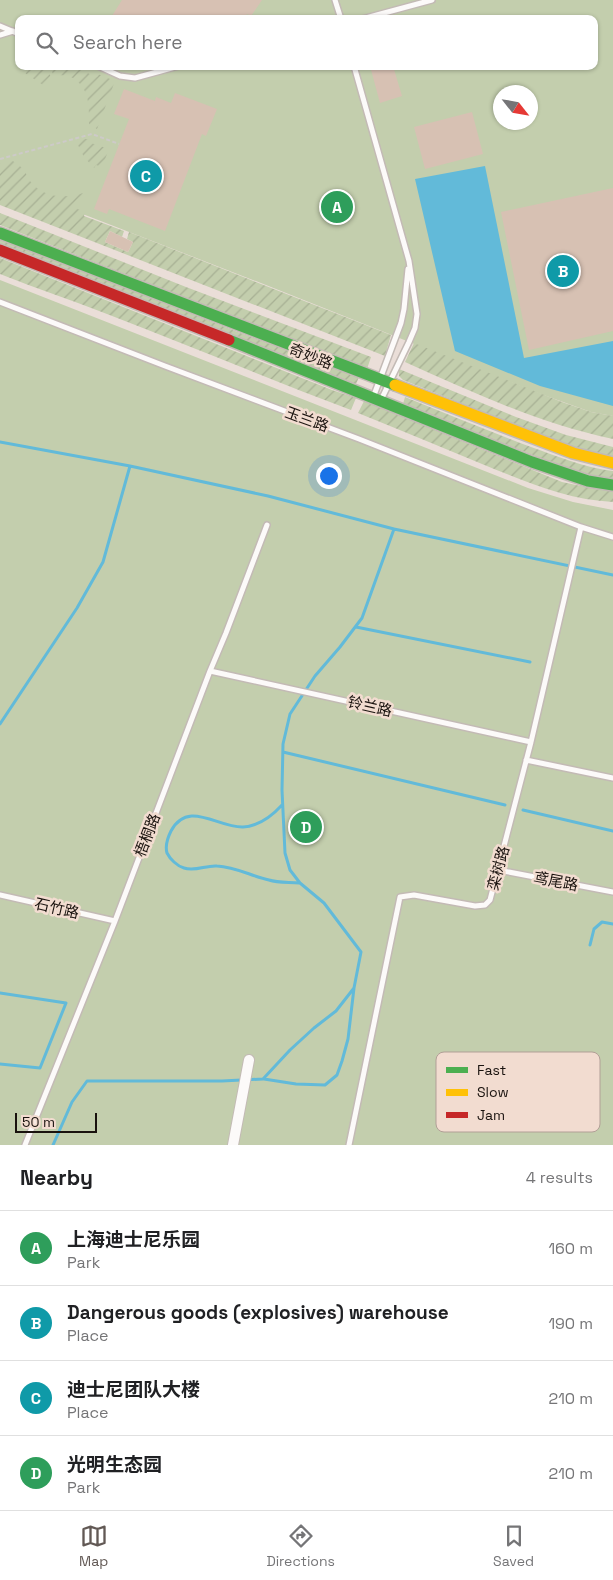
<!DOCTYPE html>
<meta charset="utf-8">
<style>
:root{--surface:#fff;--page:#f2f2f2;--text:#202124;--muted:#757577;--line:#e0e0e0;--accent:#625955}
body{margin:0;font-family:"Space Grotesk","Noto Sans SC",sans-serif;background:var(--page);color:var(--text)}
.compass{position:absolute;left:493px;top:85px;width:45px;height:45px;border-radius:50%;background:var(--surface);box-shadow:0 1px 4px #0004;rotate:121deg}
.scale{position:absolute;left:15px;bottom:12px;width:82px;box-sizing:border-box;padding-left:5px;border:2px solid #19120e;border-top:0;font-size:14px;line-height:18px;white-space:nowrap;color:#19120e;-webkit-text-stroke:4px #f2dcd0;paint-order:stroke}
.you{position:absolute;left:328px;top:475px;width:18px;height:18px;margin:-12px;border:4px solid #fff;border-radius:50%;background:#1a73e8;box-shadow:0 0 0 8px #1a73e833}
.badge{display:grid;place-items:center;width:32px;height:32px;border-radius:50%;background:var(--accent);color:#fff;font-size:16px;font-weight:700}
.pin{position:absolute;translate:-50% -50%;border:2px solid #fff;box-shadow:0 1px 5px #0006}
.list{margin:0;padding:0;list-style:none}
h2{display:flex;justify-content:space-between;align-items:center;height:65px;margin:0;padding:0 20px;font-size:21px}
h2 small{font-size:16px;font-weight:400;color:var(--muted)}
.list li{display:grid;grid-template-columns:32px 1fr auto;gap:15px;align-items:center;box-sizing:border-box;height:75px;padding:0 20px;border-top:1px solid var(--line)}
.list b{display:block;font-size:19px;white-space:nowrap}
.list p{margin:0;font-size:16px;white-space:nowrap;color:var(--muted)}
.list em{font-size:16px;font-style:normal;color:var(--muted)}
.icon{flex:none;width:28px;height:28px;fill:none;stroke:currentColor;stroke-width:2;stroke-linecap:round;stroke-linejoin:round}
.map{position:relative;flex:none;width:613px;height:1145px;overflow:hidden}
.search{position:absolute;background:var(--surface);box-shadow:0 1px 4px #0004;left:15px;right:15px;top:15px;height:55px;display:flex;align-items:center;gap:12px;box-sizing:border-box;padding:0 18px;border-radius:10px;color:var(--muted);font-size:19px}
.sheet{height:365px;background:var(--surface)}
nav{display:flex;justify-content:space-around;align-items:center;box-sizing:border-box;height:70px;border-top:1px solid var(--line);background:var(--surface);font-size:14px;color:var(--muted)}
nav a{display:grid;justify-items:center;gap:2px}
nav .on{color:var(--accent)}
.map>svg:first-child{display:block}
</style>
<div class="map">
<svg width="613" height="1145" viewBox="0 0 613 1145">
<defs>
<pattern id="garden-furrows" width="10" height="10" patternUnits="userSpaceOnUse" patternTransform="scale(1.25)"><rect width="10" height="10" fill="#c3cead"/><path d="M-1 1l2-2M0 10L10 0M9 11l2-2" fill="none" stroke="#a7b094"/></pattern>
</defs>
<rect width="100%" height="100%" fill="#eaded8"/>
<!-- park -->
<path fill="#c3cead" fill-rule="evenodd" d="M 0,0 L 613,0 L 613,416 L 591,412 L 538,393 L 266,285 L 0,182 ZM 19,19 L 594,19 L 594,66 L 19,66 ZM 500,92 L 530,92 L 530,122 L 500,122 Z
M 0,280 L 528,488 L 573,502 L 613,510 L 613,1145 L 0,1145 Z"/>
<!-- garden -->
<path fill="url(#garden-furrows)" d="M 29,66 L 45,66 L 51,77 L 43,85 L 25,73 Z
M 50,66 L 79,66 L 86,69 L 85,72 L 97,77 L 98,74 L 115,81 L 97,129 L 89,124 C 89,106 90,89 73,78 C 68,75 60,74 54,77 Z
M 85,139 L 89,139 L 88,142 L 109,149 L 102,167 L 96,165 L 94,168 L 84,157 L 77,143 Z
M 13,161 C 16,164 19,165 22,168 C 26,171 27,177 30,181 C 43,198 65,199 83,193 L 77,209 L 85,211 L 84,216 L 124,231 L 122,237 L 110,231 L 105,242 L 128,252 L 133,242 L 127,239 L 129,232 L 391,335 L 385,356 L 0,205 L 0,164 Z
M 0,213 L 186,287 L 371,357 L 367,369 L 0,225 Z
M 0,238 L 235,331 L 359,377 L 356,384 L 0,245 Z
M 0,258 L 332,390 L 356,398 L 351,410 C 269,379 188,345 107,314 C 71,300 35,288 0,274 Z
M 414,343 L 562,402 L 591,412 L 613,416 L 613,439 C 540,424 472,392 405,362 Z
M 399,369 L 516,417 L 566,435 L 613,447 L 613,457 L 583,452 L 403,380 L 399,376 Z
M 405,397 C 447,414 489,431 531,447 C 557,456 585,468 613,471 L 613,478 L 597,477 L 563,467 L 403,404 Z
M 364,401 L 562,482 L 595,489 L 613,491 L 613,502 C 567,500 524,481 482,464 C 441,447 400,430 358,413 Z"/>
<!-- water -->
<path fill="#62bad9" d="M 485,166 L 524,358 L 613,341 L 613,406 L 540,386 L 455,351 L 415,179 Z"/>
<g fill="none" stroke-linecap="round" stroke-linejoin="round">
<!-- stream -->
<path stroke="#62bad9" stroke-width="3" d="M 0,442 L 130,466
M 356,627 L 530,662
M 0,724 L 77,608 L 103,562 L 130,466 L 268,496 L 394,529 L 613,575
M 283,752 L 505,805
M 282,805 C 272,816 260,826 243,827 C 218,828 188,799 171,831 C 168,837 165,846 167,853 C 170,859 177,866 184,868 C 195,872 206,865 217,866 C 236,867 251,876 269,880 C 278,883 289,882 299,883
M 523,810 L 613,831
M 590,945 L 594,929 L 602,922 L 613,924
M 0,993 L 66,1003 L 40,1068 L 0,1064
M 264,1079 L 296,1084 L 325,1085 L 337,1075 L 342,1061 L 348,1039 L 354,988
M 53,1145 L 72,1102 L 87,1081 L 222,1081 L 263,1079 L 290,1050 L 314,1028 L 336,1011 L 354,988 L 361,952 L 324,903 L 300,883 L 290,870 L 285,853 L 282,790 L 283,744 L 290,714 L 315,676 L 340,647 L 362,618 L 394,529"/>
</g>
<!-- building -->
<path fill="#d7c1b3" d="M 122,0 L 262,0 L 251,16 L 247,14 L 244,19 L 110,19 Z
M 370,66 L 393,66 L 402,96 L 380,103 Z
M 124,89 L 155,101 L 156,97 L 171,103 L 175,93 L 217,109 L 206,136 L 202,134 L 165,231 L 109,209 L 107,214 L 94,209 L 129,119 L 114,114 Z
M 472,112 L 483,154 L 425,169 L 414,127 Z
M 613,188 L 613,331 L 529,350 L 501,212 Z
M 110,231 L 133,242 L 128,252 L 105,242 Z"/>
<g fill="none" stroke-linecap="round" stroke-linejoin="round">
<defs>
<path id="lane" d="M 335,0 L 341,19
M 362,19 L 432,0
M 0,26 L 19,34
M 0,35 L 13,31
M 98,66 L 120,76 L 135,78 L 179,66
M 354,66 L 409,261 L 417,314 L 415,328 L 409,342 L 381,400
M 0,302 L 165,366 L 359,439 L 581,527 L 613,537
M 374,395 L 401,323 L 404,309 L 408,269
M 210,671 L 531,742
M 526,760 L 613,778
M 498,870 L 613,892
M 0,895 L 115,921
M 25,1145 L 115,921 L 210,671 L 226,633 L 267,525
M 349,1145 L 400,897 L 414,895 L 475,906 L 485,905 L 490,900 L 531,742 L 581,527"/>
<path id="street" d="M 233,1145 L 249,1060"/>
<path id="fast" d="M 0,233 L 395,385
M 229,340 L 532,462 L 588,481 L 613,485"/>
<path id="slow" d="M 395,385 L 573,453 L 613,463"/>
<path id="jam" d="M 0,250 L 229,340"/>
</defs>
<!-- lane casing -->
<use href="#lane" stroke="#c3bab5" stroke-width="8"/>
<!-- street casing -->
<use href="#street" stroke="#c3bab5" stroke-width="12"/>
<!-- fast casing -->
<use href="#fast" stroke="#c3bab5" stroke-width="14"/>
<!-- slow casing -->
<use href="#slow" stroke="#c3bab5" stroke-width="14"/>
<!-- jam casing -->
<use href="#jam" stroke="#c3bab5" stroke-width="14"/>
<!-- path -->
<path stroke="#cdcac8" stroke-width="2" stroke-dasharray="4 2.5" stroke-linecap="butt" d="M 0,159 L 92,134 L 119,144"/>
<!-- lane -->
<use href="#lane" stroke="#fcfaf9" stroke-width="5"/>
<!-- street -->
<use href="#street" stroke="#fcfaf9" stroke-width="10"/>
<!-- fast -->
<use href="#fast" stroke="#4caf50" stroke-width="11"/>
<!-- slow -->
<use href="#slow" stroke="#ffc107" stroke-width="11"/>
<!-- jam -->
<use href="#jam" stroke="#c62828" stroke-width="11"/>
</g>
<g text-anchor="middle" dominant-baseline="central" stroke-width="5" stroke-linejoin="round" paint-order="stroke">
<!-- street labels -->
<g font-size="15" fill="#19120e" stroke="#f2dcd0">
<text transform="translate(311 356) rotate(21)">奇妙路</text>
<text transform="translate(307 419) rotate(20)">玉兰路</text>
<text transform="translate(370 706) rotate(13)">铃兰路</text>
<text transform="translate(147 835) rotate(-69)">梧桐路</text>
<text transform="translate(498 868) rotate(-75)">栾树路</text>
<text transform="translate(556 881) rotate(11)">鸢尾路</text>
<text transform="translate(57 908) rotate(13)">石竹路</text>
</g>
</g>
<!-- legend -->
<rect x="436" y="1052" width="164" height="80" rx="8" fill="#f2dcd0" stroke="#b19f96" stroke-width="1"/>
<rect x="446" y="1067" width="22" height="6" fill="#4caf50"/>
<rect x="446" y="1089" width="22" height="7" fill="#ffc107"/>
<rect x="446" y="1112" width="22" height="6" fill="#c62828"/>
<g font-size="14" fill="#19120e">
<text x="477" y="1075">Fast</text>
<text x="477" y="1097">Slow</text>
<text x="477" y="1120">Jam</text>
</g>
</svg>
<svg class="compass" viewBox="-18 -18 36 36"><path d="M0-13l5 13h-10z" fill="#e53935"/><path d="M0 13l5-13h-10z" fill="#757577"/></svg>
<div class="scale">50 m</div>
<div class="you"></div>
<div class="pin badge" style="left:337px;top:207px;background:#2e9e5b">A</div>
<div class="pin badge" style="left:563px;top:271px;background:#0f9aa8">B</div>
<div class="pin badge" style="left:146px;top:176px;background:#0f9aa8">C</div>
<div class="pin badge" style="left:306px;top:827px;background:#2e9e5b">D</div>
<div class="search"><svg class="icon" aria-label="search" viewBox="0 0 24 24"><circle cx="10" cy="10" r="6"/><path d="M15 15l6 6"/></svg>Search here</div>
</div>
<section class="sheet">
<h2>Nearby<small>4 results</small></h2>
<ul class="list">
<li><span class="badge" style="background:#2e9e5b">A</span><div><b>上海迪士尼乐园</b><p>Park</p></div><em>160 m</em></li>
<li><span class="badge" style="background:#0f9aa8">B</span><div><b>Dangerous goods (explosives) warehouse</b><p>Place</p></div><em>190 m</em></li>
<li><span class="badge" style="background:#0f9aa8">C</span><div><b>迪士尼团队大楼</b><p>Place</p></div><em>210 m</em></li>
<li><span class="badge" style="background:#2e9e5b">D</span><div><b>光明生态园</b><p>Park</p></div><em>210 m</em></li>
</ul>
</section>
<nav>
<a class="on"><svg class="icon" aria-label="map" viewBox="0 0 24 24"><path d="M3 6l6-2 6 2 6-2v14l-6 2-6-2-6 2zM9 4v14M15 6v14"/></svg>Map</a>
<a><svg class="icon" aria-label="directions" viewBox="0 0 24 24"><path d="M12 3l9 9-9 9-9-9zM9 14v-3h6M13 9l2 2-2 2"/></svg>Directions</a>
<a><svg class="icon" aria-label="saved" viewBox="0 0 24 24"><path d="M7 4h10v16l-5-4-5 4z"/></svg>Saved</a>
</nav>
